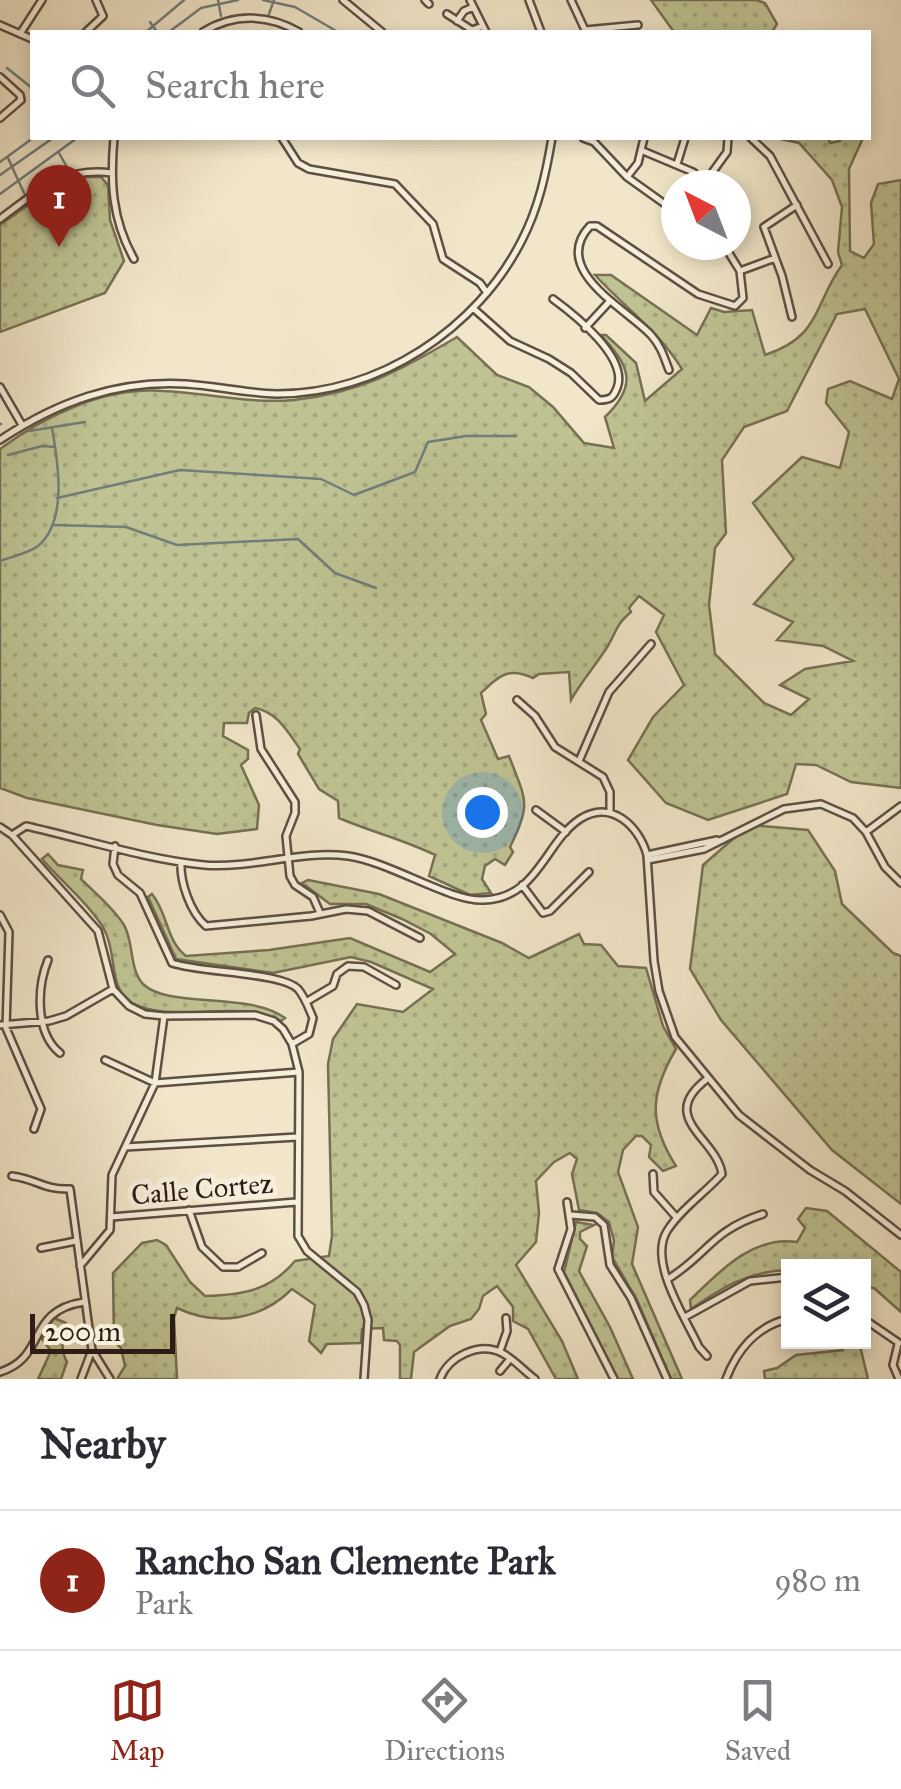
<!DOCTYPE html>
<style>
:root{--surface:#fff;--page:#f2f2f3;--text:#2b2b33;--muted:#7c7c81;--line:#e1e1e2;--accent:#8f2418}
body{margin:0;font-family:"IM FELL Great Primer",serif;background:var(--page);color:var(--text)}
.controls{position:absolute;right:30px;bottom:30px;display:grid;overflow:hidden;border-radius:0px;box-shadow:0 5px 15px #0003}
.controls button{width:90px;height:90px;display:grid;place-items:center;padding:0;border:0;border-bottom:2px solid var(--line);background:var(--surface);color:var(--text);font:50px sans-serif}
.compass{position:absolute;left:661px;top:170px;width:90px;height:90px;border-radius:50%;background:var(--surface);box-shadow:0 5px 15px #0003;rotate:318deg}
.scale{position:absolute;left:30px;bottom:25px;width:145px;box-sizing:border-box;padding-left:10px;border:5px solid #2e1d16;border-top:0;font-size:28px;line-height:35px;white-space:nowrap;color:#2e1d16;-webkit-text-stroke:8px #f6efdc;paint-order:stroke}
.you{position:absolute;left:482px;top:812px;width:35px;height:35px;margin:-25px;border:8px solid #fff;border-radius:50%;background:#1a73e8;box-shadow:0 0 0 15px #1a73e833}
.badge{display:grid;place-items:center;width:65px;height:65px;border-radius:50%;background:var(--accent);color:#fff;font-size:32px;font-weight:700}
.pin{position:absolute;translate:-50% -82px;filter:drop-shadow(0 2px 5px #0008)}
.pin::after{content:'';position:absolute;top:52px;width:35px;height:30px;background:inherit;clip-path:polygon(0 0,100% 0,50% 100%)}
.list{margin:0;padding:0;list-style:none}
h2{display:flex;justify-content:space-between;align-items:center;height:130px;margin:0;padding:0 40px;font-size:42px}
h2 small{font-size:32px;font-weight:400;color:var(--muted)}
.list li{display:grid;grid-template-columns:65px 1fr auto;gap:30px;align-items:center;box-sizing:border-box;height:140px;padding:0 40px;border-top:2px solid var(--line)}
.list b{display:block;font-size:38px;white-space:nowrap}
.list p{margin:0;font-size:32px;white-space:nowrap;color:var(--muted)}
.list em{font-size:32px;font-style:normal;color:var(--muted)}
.icon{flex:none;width:55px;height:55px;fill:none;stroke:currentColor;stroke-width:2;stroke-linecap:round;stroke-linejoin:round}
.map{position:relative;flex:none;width:901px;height:1379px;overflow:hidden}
.search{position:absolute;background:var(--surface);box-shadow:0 5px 15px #0003;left:30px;right:30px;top:30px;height:110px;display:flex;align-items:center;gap:25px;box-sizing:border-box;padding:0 35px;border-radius:0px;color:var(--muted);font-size:38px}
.sheet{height:270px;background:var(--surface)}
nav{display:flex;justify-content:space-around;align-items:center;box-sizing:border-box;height:140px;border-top:2px solid var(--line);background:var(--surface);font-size:28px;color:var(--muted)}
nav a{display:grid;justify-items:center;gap:5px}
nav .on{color:var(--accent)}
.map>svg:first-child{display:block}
</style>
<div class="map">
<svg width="901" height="1379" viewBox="0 0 901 1379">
<defs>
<pattern id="green-dots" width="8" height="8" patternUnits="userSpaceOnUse" patternTransform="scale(2.5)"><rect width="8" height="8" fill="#bfc393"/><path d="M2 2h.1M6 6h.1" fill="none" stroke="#a4a77e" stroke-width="1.8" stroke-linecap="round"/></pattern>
</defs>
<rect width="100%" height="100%" fill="#f1e6c9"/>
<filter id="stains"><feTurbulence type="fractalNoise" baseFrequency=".002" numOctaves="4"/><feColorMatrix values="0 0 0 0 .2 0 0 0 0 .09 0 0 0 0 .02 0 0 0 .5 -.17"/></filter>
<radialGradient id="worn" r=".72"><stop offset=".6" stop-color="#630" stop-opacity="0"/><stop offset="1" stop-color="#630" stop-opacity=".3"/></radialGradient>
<!-- green -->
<path fill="url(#green-dots)" stroke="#767054" stroke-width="2.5" fill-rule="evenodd" d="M 651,0 L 756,0 L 765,3 L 777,24 L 772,32 L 674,32 Z
M 776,138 L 828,138 L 830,143 L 840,141 L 841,138 L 863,138 L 849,169 L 850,251 L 864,258 L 874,244 L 871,203 L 878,184 L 901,180 L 901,788 L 851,782 L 816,765 L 796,764 L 787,794 L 708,820 L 666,803 L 628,760 L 653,717 L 684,685 L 656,632 L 664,615 L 639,596 L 629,608 L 631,612 C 616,625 618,628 609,644 C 597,664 582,680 571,700 L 569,672 L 539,674 L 533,678 C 508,667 500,675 481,693 L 486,714 L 481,720 L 498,759 L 509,756 C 526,801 532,803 510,847 L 513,852 L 505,865 L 495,859 L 485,866 L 482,879 L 491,893 L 470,895 L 429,876 L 435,855 C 403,839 371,832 339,818 L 338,801 L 319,789 L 298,754 L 300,749 C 287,731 277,712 255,708 L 249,713 L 247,723 L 224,723 L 223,736 L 248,750 L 248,759 L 241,765 L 259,805 L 257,829 L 217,834 L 157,825 L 27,798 L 0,788 L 0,449 C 46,415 104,387 163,391 C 207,393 250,404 294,400 C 360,393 401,370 457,337 L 497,375 L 529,387 L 553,407 L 584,443 L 614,448 L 605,417 C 639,384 629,366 601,335 L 606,335 L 636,363 L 645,401 L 682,369 C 656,328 626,309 595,275 L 611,275 L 697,335 L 711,308 L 724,312 L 752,310 L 765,355 C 822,336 813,305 842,265 L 838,252 L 842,207 L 832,180 L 799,143 ZM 865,309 L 899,379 L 892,399 L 850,381 L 828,389 L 826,403 L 849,432 L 840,468 L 802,457 L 753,503 L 794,559 L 754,604 L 793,622 L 777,640 L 823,646 L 853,661 L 805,669 L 780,685 L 809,699 L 791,715 L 764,703 L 715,654 L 709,605 L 715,548 L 726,533 L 722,460 L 744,427 L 787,411 L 837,314 Z
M 85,177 L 101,177 L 108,185 L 110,220 L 124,261 L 105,293 L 0,332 L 0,225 L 55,186 Z
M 749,825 L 808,830 L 835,871 L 842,904 L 893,953 L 901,956 L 901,1204 L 832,1150 L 721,1020 L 690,969 L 703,865 Z
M 48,854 L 58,865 L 83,870 L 81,879 C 95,893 113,907 124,925 C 134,942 129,969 143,984 C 168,1009 248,991 285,1018 L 281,1021 C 242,1002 201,1017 159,1011 C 100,1004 122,963 104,929 C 91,906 60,880 42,859 Z
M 308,880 L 379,894 L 502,943 L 529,958 L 579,934 L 584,944 L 601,945 L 618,966 L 646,968 L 663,1026 L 676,1049 C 650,1093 648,1122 676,1166 L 663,1171 L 649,1157 L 651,1145 L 642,1136 L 636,1136 L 623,1150 L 618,1172 L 638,1227 L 632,1264 L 682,1379 L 671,1379 L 637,1300 L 612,1257 L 614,1241 L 609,1222 L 597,1213 L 579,1210 L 572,1174 L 577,1159 L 570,1153 L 554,1162 L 536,1181 L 539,1213 L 536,1242 L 516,1265 L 562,1341 L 578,1379 L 556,1379 L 528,1329 L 513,1321 L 513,1307 L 497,1286 L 483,1296 L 479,1309 L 471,1319 L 450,1326 L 414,1352 L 411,1379 L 400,1379 L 400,1345 L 397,1341 L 384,1340 L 383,1328 L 362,1329 L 361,1343 L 327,1344 L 321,1353 L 309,1341 L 315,1305 L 292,1289 C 261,1320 217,1327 177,1308 L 174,1318 L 177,1379 L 117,1379 L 125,1366 L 121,1348 L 114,1341 L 113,1273 L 142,1243 L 157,1240 L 166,1245 L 190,1282 L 205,1296 C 242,1295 270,1291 295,1261 L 329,1256 L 332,1236 L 328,1064 L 333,1039 L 357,1004 L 403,1012 L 433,989 L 371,962 L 351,957 L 273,973 L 176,959 L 148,897 L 152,894 C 168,913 166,941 186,956 L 269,950 L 350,938 L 430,972 L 455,954 L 431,934 L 402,919 L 366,904 L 330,904 L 302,883 Z
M 806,1208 L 827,1211 L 901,1272 L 901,1312 L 874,1288 L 864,1288 L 864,1266 L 788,1266 L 788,1270 C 749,1271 723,1287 691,1309 L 690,1300 C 719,1272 753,1235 797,1242 L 805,1228 L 798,1219 Z
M 576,1222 L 594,1225 L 580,1232 L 580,1239 L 587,1246 L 579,1271 L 610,1327 L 633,1379 L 618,1379 L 564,1272 Z
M 54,1318 L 66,1323 C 62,1336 60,1350 67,1362 L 61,1379 L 38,1379 L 51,1351 L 42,1339 Z
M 844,1342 L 859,1342 L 868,1379 L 765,1379 L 764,1371 L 777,1368 L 796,1355 L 843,1350 Z"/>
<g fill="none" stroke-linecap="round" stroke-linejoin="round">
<!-- stream -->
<path stroke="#717e7b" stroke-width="2.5" d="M 218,0 L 221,16
M 263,0 L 295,7 L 338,32
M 269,14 L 274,0
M 150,22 L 157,32
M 146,32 L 184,0
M 169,32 L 201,8 L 238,0
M 7,68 L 32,88
M 59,153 L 68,169
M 8,158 L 24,193
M 0,162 L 33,138
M 0,175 L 53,138
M 0,194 L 77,138
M 0,424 L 1,424
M 29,431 L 85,422
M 8,455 L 42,446 L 55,447
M 57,498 L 180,470 L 321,479 L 354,495 L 415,472 L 428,442 L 466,436 L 516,436
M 54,525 L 126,527 L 177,545 L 298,539 L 335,573 L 376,588
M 0,561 C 11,557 29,553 38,546 C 68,521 58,462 52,428"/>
<defs>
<path id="minor" d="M 343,0 L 382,32
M 425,0 L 429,4
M 470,0 L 486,32
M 529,0 L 541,32
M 571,0 L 585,30 L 638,25
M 447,14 L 472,30 L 483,26
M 457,21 L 464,11 L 473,7
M 0,25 L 32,39
M 86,32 L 103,16 L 96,0
M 203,32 C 234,13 268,14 299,32
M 20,34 L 42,0
M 0,77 L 20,95 L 21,100 L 0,118
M 114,138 C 110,182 112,220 134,259
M 282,138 L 298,163 L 309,169 L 395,184 L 433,224 L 443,259 L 480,283 L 487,293
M 583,138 L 594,142 L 627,177 L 669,207
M 751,138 L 770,156 L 828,264
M 643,151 L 693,172 L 708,185
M 677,164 L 685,138
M 627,177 L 638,163 L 644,138
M 706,181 L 727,152 L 728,138
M 0,219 C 38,191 62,167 112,173
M 740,271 L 775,258
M 473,308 L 510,341 L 549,359 L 571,373 L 599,400 C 610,400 613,398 617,388 C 629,358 575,315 553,299
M 792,317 L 782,276 L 764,227 L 797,205
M 585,328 L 609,302
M 669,370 C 664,357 661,346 651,335 C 627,309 549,270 590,226 L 597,226 L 698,294 L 735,306 L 743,298 L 740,271 L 724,245
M 0,387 L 22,425
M 0,440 C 57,402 117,380 186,384 C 216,386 246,393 277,394 C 379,394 477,329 522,240 C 539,207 546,173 552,138
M 517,700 L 535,716 L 555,747 L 603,777 L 610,792 L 610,813
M 256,715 L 261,749 L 295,802 L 295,813 L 286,836 L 290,876 L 295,885 L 313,897 L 320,913
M 579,761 L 609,692 L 651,644
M 536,810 L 566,832
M 0,827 L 12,835 L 98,931 L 113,989 L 129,1006 L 145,1014 L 164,1016 L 255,1015 L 274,1021 L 283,1029 L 292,1044 L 299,1072 L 298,1236 L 307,1251 L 357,1292 L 364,1305 L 368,1320 L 364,1379
M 866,832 L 901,806
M 12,835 L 26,826 C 84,839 144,859 204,865 C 251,869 300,850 348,856 C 391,862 450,902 484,900 C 538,898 545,842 580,819 C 611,799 639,826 647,855 L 654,961 L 659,991 L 675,1037 L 739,1115 L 810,1170 L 845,1191 L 901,1235
M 115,846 L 113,864 L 118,875 L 140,893 L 172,963 C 201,973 281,972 298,989 C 305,997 309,1009 313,1018 L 309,1034 L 292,1044
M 647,855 L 717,840
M 648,860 L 704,849 L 784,809 L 821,804 L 853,818 L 866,832 L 885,867 L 901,883
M 181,862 C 180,882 190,912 206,926 L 311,916 L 346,909 L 368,911 L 420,938
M 522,885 L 543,913 L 550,911 L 589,872
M 0,915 L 9,932 L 6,1028 L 41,1109 L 34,1129
M 48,960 C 37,987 35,1033 60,1053
M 306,1002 L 333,986 L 337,974 L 348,966 L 364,967 L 396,985
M 0,1025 L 49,1021 L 66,1016 L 113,989
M 105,1060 L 155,1083 L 299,1072
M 125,1147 L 297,1137
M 653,1174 L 654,1192 L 677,1218
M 12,1176 C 37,1179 43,1190 70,1189 L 92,1350 L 110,1379
M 567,1202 L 571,1229 L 558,1269 L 614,1379
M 189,1210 L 202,1247 L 223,1267 L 238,1267 L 262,1253
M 571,1215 L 595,1217 L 604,1225 L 610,1265 L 631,1298 L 667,1379
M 111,1217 L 296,1202
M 41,1248 L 76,1241
M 80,1266 L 110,1230 L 112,1175 L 155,1083 L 164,1016
M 668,1279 C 707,1255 712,1230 763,1214
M 685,1317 L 750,1281 L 788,1277
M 864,1319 L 899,1343
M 898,1344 L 893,1365 L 899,1379
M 500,1351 L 507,1331 L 506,1318
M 707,1356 L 699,1347 C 685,1317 648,1262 667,1231 C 681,1209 705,1193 722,1174 C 717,1138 656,1118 707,1079
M 500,1371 L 510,1359
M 0,1372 C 48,1357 25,1311 84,1302
M 81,1379 L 92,1350
M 440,1379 C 448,1357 479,1341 502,1353 C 514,1359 524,1371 535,1379
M 726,1379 C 737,1350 757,1326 788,1319"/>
</defs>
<!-- minor casing -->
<use href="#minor" stroke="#5f4f43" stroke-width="10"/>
<!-- minor -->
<use href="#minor" stroke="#f6efdc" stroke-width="5"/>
</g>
<g text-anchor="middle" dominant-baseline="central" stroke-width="10" stroke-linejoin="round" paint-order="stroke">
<!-- street labels -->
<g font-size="28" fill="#2e1d16" stroke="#f6efdc">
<text transform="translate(202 1189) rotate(-5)">Calle Cortez</text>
</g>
</g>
<rect width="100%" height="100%" filter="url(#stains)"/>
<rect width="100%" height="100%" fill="url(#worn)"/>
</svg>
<div class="controls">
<button><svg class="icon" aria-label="layers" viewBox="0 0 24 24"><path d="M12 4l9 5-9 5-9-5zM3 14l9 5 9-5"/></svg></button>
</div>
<svg class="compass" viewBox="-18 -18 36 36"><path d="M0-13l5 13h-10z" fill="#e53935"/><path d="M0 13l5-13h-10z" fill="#7c7c81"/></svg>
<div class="scale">200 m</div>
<div class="you"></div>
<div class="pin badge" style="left:59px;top:247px">1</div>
<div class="search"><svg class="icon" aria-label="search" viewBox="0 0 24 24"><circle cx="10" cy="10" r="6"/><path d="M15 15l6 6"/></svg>Search here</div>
</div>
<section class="sheet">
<h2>Nearby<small></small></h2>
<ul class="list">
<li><span class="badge">1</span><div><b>Rancho San Clemente Park</b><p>Park</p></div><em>980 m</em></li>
</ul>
</section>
<nav>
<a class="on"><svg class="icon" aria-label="map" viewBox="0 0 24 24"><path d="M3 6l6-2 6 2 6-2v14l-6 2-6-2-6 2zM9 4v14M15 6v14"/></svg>Map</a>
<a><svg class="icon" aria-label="directions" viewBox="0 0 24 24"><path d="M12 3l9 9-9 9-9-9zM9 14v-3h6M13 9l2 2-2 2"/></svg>Directions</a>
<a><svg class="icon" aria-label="saved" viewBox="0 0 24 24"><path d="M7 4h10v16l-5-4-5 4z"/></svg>Saved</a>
</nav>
